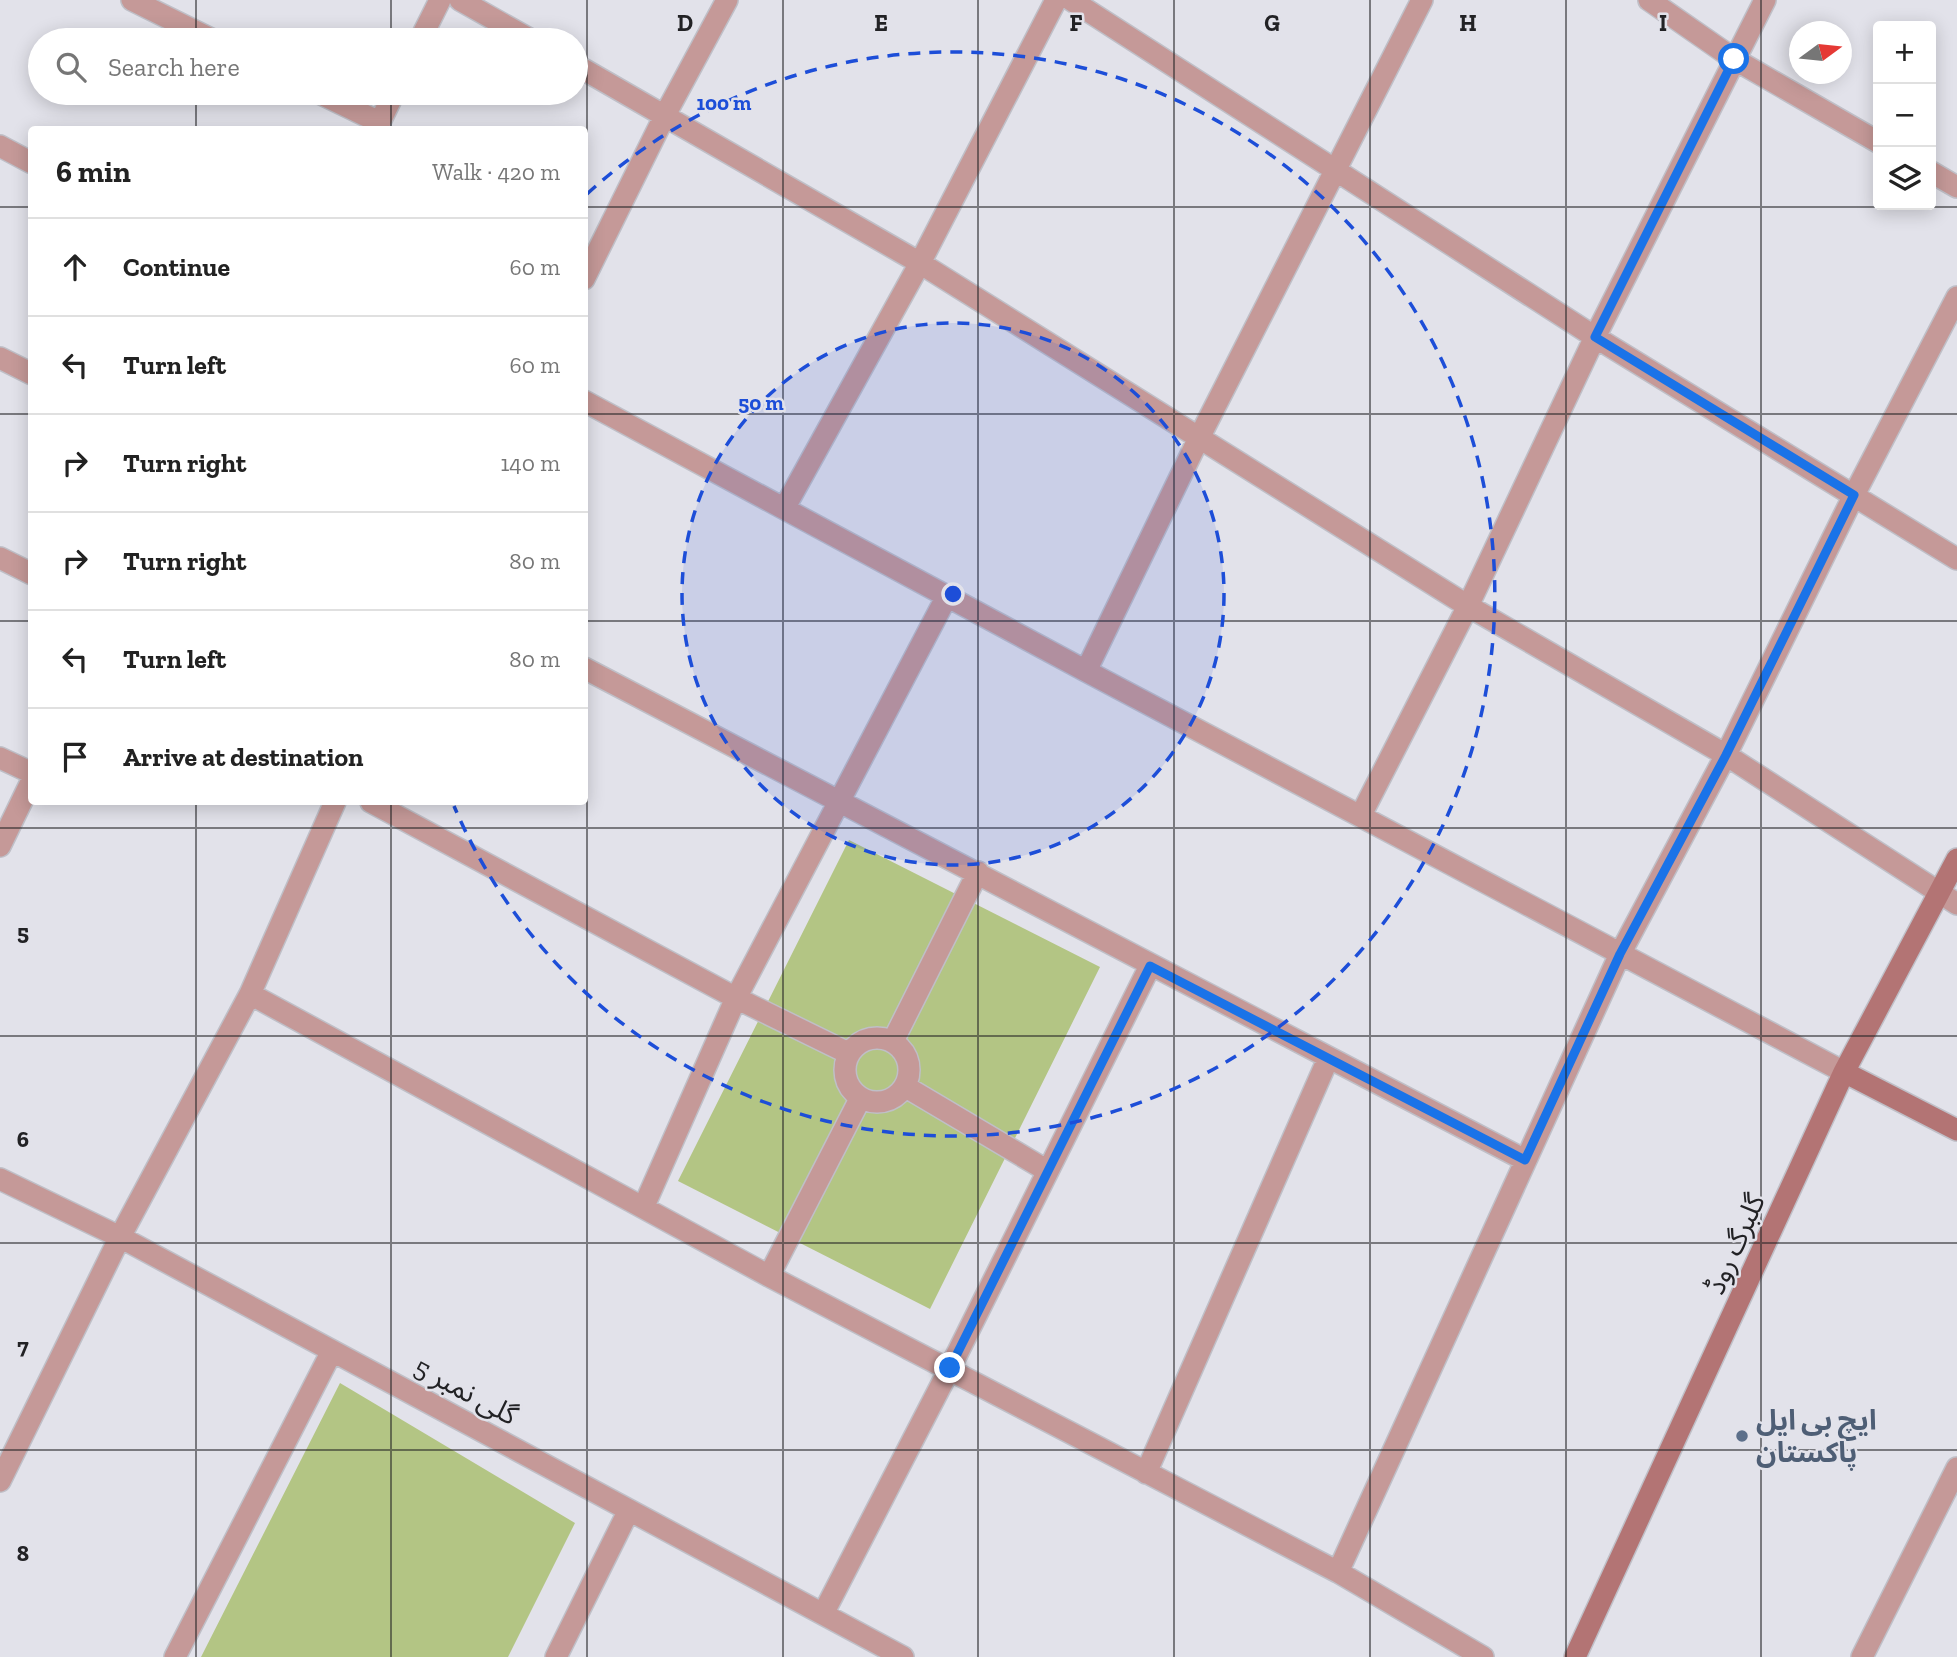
<!DOCTYPE html>
<meta charset="utf-8">
<style>
:root{--surface:#fff;--page:#f2f2f2;--text:#222;--muted:#767676;--line:#e0e0e0}
body{margin:0;font-family:"Zilla Slab","Noto Sans Arabic",serif;background:var(--page);color:var(--text)}
.controls{position:absolute;right:21px;top:21px;display:grid;overflow:hidden;border-radius:7px;box-shadow:0 4px 18px #0003}
.controls button{width:63px;height:63px;display:grid;place-items:center;padding:0;border:0;border-bottom:2px solid var(--line);background:var(--surface);color:var(--text);font:35px sans-serif}
.compass{position:absolute;left:1789px;top:21px;width:63px;height:63px;border-radius:50%;background:var(--surface);box-shadow:0 4px 18px #0003;rotate:75deg}
.stop{position:absolute;width:21px;height:21px;margin:-16px;border:5px solid #1a73e8;border-radius:50%;background:#fff}
.stop.end{background:#1a73e8;border-color:#fff;box-shadow:0 2px 7px #0008}
.list{margin:0;padding:0;list-style:none}
h2{display:flex;justify-content:space-between;align-items:center;height:91px;margin:0;padding:0 28px;font-size:30px}
h2 small{font-size:23px;font-weight:400;color:var(--muted)}
.list li{display:grid;grid-template-columns:46px 1fr auto;gap:21px;align-items:center;box-sizing:border-box;height:98px;padding:0 28px;border-top:2px solid var(--line)}
.list b{display:block;font-size:26px;white-space:nowrap}
.list em{font-size:23px;font-style:normal;color:var(--muted)}
.icon{flex:none;width:38px;height:38px;fill:none;stroke:currentColor;stroke-width:2;stroke-linecap:round;stroke-linejoin:round}
.map{position:relative;flex:none;width:1957px;height:1657px;overflow:hidden}
.search{position:absolute;background:var(--surface);box-shadow:0 4px 18px #0003;left:28px;top:28px;width:560px;height:77px;display:flex;align-items:center;gap:18px;box-sizing:border-box;padding:0 24px;border-radius:38px;color:var(--muted);font-size:26px}
.panel{position:absolute;background:var(--surface);box-shadow:0 4px 18px #0003;left:28px;top:126px;width:560px;height:679px;border-radius:7px}
.map>svg:first-child{display:block}
</style>
<div class="map">
<svg width="1957" height="1657" viewBox="0 0 1957 1657">
<rect width="100%" height="100%" fill="#e2e2ea"/>
<!-- green -->
<path fill="#b3c584" d="M 849,840 L 1100,967 L 930,1309 L 678,1181 Z
M 340,1383 L 575,1523 L 508,1657 L 201,1657 Z"/>
<g fill="none" stroke-linecap="round" stroke-linejoin="round">
<defs>
<path id="street" d="M 132,0 L 213,40
M 460,0 L 531,40
M 1071,0 L 1595,337 L 1957,559
M 1649,0 L 1734,59 L 1878,142
M 420,40 L 440,0
M 576,65 L 920,263 L 1468,606 L 1726,755 L 1957,904
M 319,93 L 379,122
M 376,130 L 394,93
M 0,146 L 32,163
M 1931,172 L 1957,187
M 584,279 L 665,115 L 727,0
M 0,358 L 32,374
M 584,401 L 1086,671 L 1844,1072
M 785,507 L 920,263 L 1056,0
M 0,558 L 32,574
M 584,668 L 1525,1160
M 1086,671 L 1198,440 L 1422,0
M 0,758 L 32,773
M 371,802 L 736,998 L 848,1053
M 1361,815 L 1468,606 L 1595,337 L 1765,0
M 0,846 L 32,780
M 250,994 L 769,1276 L 1338,1572 L 1483,1657
M845 1070a32 32 0 1 1 64 0a32 32 0 1 1-64 0Z
M 893,1041 L 978,872
M 906,1087 L 1046,1170
M 0,1179 L 120,1237 L 903,1657
M 644,1206 L 736,998 L 947,596
M 769,1276 L 860,1099
M 1146,1473 L 1328,1059
M 0,1481 L 120,1237 L 250,994 L 335,802
M 1338,1572 L 1620,954 L 1726,755 L 1854,495 L 1957,297
M 823,1614 L 950,1368 L 1150,966
M 175,1657 L 332,1351
M 556,1657 L 629,1510
M 1862,1657 L 1957,1468"/>
<path id="secondary" d="M 1844,1072 L 1957,1130
M 1575,1657 L 1844,1072 L 1957,859"/>
</defs>
<!-- street casing -->
<use href="#street" stroke="#bfbfc7" stroke-width="24"/>
<!-- secondary casing -->
<use href="#secondary" stroke="#bfbfc7" stroke-width="24"/>
<!-- street -->
<use href="#street" stroke="#c59998" stroke-width="21"/>
<!-- secondary -->
<use href="#secondary" stroke="#b37474" stroke-width="21"/>
</g>
<g fill="none" stroke-linecap="round" stroke-linejoin="round">
<!-- route -->
<path stroke="#1a73e8" stroke-width="9" d="M 950,1368 L 1150,966 L 1525,1160 L 1620,954 L 1726,755 L 1854,495 L 1595,337 L 1734,59"/>
</g>
<!-- grid -->
<path fill="none" stroke="#222225" stroke-width="2" stroke-opacity="0.55" d="M 196,0 L 196,40M 391,0 L 391,40M 587,0 L 587,1657M 783,0 L 783,1657M 978,0 L 978,1657M 1174,0 L 1174,1657M 1370,0 L 1370,1657M 1566,0 L 1566,1657M 1761,0 L 1761,1657M 196,93 L 196,130M 391,93 L 391,130M 0,207 L 32,207M 584,207 L 1957,207M 0,414 L 32,414M 584,414 L 1957,414M 0,621 L 32,621M 584,621 L 1957,621M 196,802 L 196,1657M 391,802 L 391,1657M 0,828 L 1957,828M 0,1036 L 1957,1036M 0,1243 L 1957,1243M 0,1450 L 1957,1450"/>
<!-- distance rings -->
<circle cx="953" cy="594" r="271" fill="#1d4ed8" fill-opacity=".12"/>
<g fill="none" stroke="#1d4ed8" stroke-width="3.5" stroke-dasharray="12 9">
<circle cx="953" cy="594" r="271"/>
<path d="M587 194A542 542 0 1 1 454 806"/>
</g>
<!-- markers -->
<circle fill="#5c6f8a" stroke="#e2e2ea" stroke-width="2.5" cx="1742" cy="1436" r="7"/>
<g text-anchor="middle" dominant-baseline="central" stroke-width="5" stroke-linejoin="round" paint-order="stroke">
<!-- street labels -->
<g font-size="28" fill="#222225" stroke="#e2e2ea">
<text transform="translate(1735 1244) rotate(-66)">گلبرگ روڈ</text>
<text transform="translate(466 1391) rotate(28)">گلی نمبر 5</text>
</g>
<!-- service labels -->
<g font-size="28" font-weight="bold" fill="#4e5e75" stroke="#e2e2ea" text-anchor="start">
<text x="1756" y="1420">ایچ بی ایل<tspan x="1756" dy="32">پاکستان</tspan></text>
</g>
</g>
<g font-size="23" text-anchor="middle" font-weight="bold" fill="#222225" stroke="#e2e2ea" stroke-width="5" stroke-linejoin="round" paint-order="stroke">
<text x="685" y="31">D</text>
<text x="881" y="31">E</text>
<text x="1076" y="31">F</text>
<text x="1272" y="31">G</text>
<text x="1468" y="31">H</text>
<text x="1663" y="31">I</text>
<text x="23" y="940">5</text>
<text x="23" y="1147">6</text>
<text x="23" y="1354">7</text>
<text x="23" y="1561">8</text>
</g>
<circle cx="953" cy="594" r="10" fill="#1d4ed8" stroke="#e2e2ea" stroke-width="3.5"/>
<g font-size="21" text-anchor="middle" font-weight="bold" fill="#1d4ed8" stroke="#e2e2ea" stroke-width="5" stroke-linejoin="round" paint-order="stroke">
<text x="724" y="110">100 m</text>
<text x="761" y="410">50 m</text>
</g>
</svg>
<div class="controls">
<button>+</button>
<button>−</button>
<button><svg class="icon" aria-label="layers" viewBox="0 0 24 24"><path d="M12 4l9 5-9 5-9-5zM3 14l9 5 9-5"/></svg></button>
</div>
<svg class="compass" viewBox="-18 -18 36 36"><path d="M0-13l5 13h-10z" fill="#e53935"/><path d="M0 13l5-13h-10z" fill="#767676"/></svg>
<div class="stop" style="left:1734px;top:59px"></div>
<div class="stop end" style="left:950px;top:1368px"></div>
<div class="search"><svg class="icon" aria-label="search" viewBox="0 0 24 24"><circle cx="10" cy="10" r="6"/><path d="M15 15l6 6"/></svg>Search here</div>
<section class="panel">
<h2>6 min<small>Walk · 420 m</small></h2>
<ul class="list">
<li><svg class="icon" aria-label="ahead" viewBox="0 0 24 24"><path d="M12 20V5M6 11l6-6 6 6"/></svg><div><b>Continue</b></div><em>60 m</em></li>
<li><svg class="icon" aria-label="left" viewBox="0 0 24 24"><path d="M17 20v-9H6M10 6l-5 5 5 5"/></svg><div><b>Turn left</b></div><em>60 m</em></li>
<li><svg class="icon" aria-label="right" viewBox="0 0 24 24"><path d="M7 20v-9h11M14 6l5 5-5 5"/></svg><div><b>Turn right</b></div><em>140 m</em></li>
<li><svg class="icon" aria-label="right" viewBox="0 0 24 24"><path d="M7 20v-9h11M14 6l5 5-5 5"/></svg><div><b>Turn right</b></div><em>80 m</em></li>
<li><svg class="icon" aria-label="left" viewBox="0 0 24 24"><path d="M17 20v-9H6M10 6l-5 5 5 5"/></svg><div><b>Turn left</b></div><em>80 m</em></li>
<li><svg class="icon" aria-label="arrive" viewBox="0 0 24 24"><path d="M6 21V4h12l-3 4 3 4H6"/></svg><div><b>Arrive at destination</b></div></li>
</ul>
</section>
</div>
